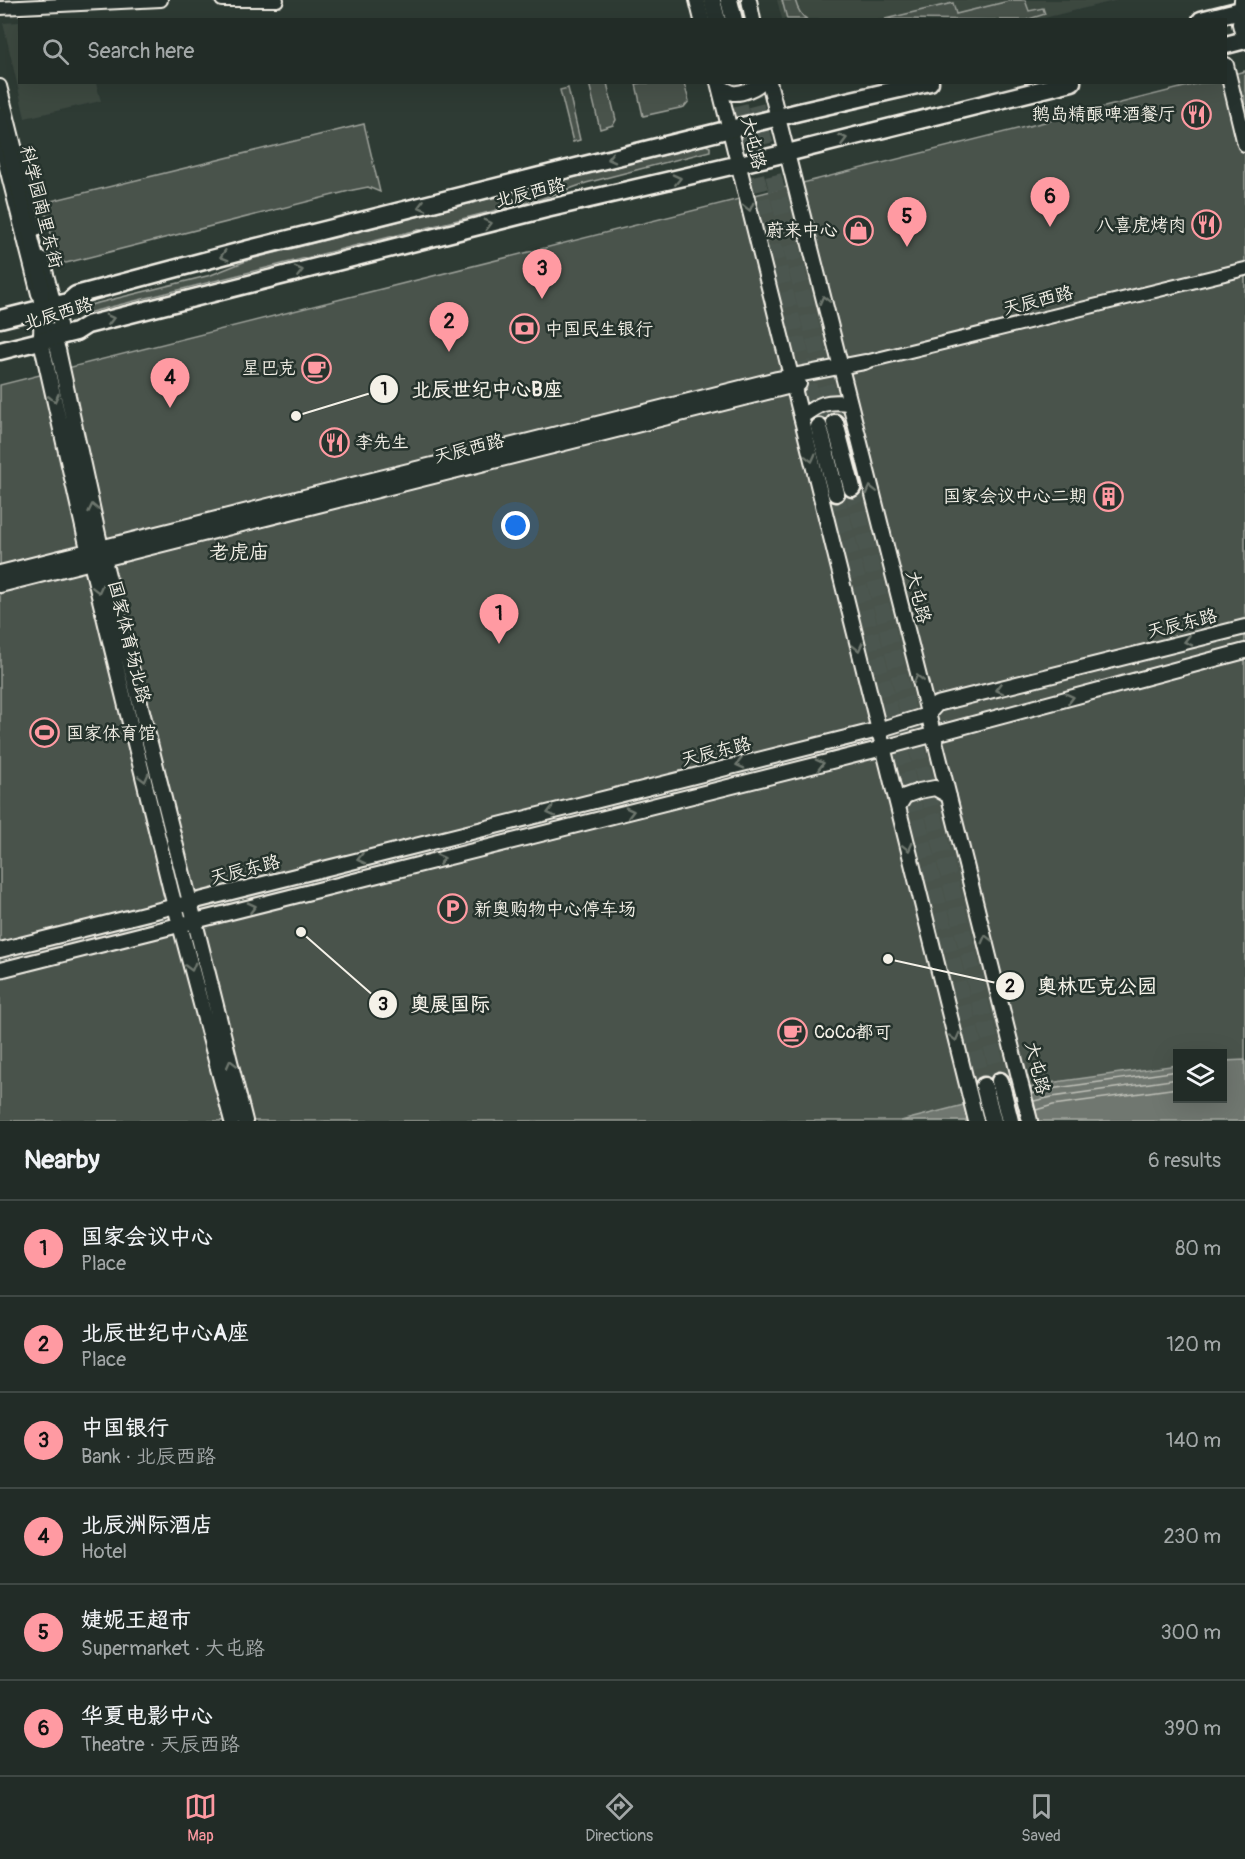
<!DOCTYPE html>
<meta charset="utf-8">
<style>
:root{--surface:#222c27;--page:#2e3833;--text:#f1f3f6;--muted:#a2a7a7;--line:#3f4844;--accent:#ff9aa2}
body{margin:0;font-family:Pangolin,"LXGW WenKai TC",sans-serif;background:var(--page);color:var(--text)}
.controls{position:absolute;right:18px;bottom:18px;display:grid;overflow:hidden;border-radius:0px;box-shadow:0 6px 24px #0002}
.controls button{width:54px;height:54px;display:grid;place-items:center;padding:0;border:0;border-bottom:2px solid var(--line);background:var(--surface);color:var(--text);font:30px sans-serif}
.you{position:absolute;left:516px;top:526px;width:21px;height:21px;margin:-15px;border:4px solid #fff;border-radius:50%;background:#1a73e8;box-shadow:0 0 0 9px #1a73e833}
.badge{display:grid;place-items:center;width:39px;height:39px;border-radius:50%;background:var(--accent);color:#111;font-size:20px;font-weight:700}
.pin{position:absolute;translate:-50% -50px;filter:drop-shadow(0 2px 3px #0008)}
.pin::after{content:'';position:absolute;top:32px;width:21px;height:18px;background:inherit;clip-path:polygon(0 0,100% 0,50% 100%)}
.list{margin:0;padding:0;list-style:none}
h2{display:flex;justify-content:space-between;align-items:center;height:78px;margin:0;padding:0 24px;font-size:26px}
h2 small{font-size:20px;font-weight:400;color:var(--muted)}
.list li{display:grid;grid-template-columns:39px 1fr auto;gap:18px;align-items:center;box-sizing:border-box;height:96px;padding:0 24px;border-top:2px solid var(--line)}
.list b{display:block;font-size:22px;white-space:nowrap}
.list p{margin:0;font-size:20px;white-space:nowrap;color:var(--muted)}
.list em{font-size:20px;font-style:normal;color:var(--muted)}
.icon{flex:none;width:33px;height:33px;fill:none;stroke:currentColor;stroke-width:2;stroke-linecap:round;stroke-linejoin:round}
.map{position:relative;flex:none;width:1245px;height:1121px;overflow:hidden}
.search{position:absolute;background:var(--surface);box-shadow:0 6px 24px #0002;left:18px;right:18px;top:18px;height:66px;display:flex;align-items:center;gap:15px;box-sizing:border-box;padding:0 21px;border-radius:0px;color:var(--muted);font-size:22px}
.sheet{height:654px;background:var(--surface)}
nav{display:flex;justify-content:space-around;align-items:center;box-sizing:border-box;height:84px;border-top:2px solid var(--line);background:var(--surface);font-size:16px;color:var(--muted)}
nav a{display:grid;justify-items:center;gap:3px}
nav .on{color:var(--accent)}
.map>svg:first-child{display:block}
</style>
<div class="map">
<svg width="1245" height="1121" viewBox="0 0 1245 1121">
<rect width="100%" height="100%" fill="#2e3b34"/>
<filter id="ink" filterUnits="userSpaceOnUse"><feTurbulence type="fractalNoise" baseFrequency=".0167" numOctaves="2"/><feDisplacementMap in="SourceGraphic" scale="12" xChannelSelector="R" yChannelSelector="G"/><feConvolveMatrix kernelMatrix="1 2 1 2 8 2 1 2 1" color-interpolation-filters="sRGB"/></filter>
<g filter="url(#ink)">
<!-- built -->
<path fill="#3c4841" d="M 777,0 L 1118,0 L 1036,20 L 782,19 Z
M 19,22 L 20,82 L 96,83 L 101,101 L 25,118 L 3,23 Z"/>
<!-- green -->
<path fill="#48524c" stroke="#9ea29a" stroke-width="1.5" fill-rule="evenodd" d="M 782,0 L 795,0 C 797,7 800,16 807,19 L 787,19 Z
M 1013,0 L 1025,0 L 1029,11 L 1043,8 L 1045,14 L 1026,20 L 885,19 L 953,3 L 956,14 Z
M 1245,71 L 1245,1121 L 0,1121 L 0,385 L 1200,83 L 1226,82 L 1226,76 ZM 1178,1054 L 1222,1054 L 1222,1098 L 1178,1098 Z
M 589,83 L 607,83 L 616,120 L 613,125 L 600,129 Z
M 642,83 L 684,83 L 689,101 L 684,107 L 643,116 L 636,84 Z
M 568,88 L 580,140 L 573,142 L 560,90 Z
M 364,124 L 380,192 L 368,187 L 353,190 L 66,263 L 58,261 L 43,203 Z
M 706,145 L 710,147 L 710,151 L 586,183 L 541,199 L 87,313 L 84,311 L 86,306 L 211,275 L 251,259 L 562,180 Z"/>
<!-- water -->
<path fill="#6f7770" stroke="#a4a8a0" stroke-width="1.5" d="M 1245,1060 L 1245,1121 L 901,1121 L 1049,1083 L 1177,1065 L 1178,1098 L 1222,1098 L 1223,1061 Z"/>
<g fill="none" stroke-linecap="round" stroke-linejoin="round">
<!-- shore -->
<path stroke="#bfc0b8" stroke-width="1.5" d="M 1032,1094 L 1050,1089 L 1178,1071
M 1034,1101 L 1052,1097 L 1178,1079
M 1036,1110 L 1053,1105 L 1178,1088"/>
<!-- secondary-tunnel -->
<path stroke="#4c564f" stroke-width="16" stroke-dasharray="16 8" stroke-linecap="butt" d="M 733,82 L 819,427
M 750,82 L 835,423
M 852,488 L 1000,1081
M 836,493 L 984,1086"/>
<defs>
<path id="minor" d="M 222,0 L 277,0
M 1241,0 L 1239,24 L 1243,40
M 0,8 L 161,0
M 0,86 L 36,230
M 0,144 L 38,294
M 43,259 L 63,336
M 865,362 L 1245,269"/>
<path id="tertiary" d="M 697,0 L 702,20
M 749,0 L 753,20
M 1226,65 L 1245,144
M 718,82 L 976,1121
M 769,82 C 855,429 945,774 1030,1121
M 719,86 C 723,88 728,92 733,93 C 742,94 756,88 761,82
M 0,115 L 40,274 L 42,289 L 41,341 L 93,571 L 171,891 L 232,1121
M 51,330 L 58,350 L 101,548 L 245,1121
M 801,417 C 819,404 826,400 849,403
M 0,573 L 777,379 L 865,362
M 0,585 L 799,384
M 898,807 L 905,796 L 919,791 L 935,788 L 949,796
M 0,950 L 878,730 L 927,715 L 937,704 L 1245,627
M 0,970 L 883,748 L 1245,651"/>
<path id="secondary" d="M 712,0 L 717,20
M 729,0 L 734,20
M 1201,20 L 1245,9
M 1226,45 L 1245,40
M 0,319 L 68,302 L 76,295 L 249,249 L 536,177 L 799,112 L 930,82
M 0,351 L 76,332 L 87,325 L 546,209 L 787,153 L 1072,82
M 835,423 L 852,488
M 819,427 L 836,493
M 1000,1081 L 1010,1121
M 984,1086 L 993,1121"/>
</defs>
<!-- minor casing -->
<use href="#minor" stroke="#f4f1e8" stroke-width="16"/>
<!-- tertiary casing -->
<use href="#tertiary" stroke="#f4f1e8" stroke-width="18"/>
<!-- secondary casing -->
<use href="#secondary" stroke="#f4f1e8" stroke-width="21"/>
<!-- minor -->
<use href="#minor" stroke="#26332d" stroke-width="12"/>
<!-- tertiary -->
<use href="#tertiary" stroke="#26332d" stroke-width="14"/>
<!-- secondary -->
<use href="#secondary" stroke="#26332d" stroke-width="16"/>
</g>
<!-- one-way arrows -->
<defs><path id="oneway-chevron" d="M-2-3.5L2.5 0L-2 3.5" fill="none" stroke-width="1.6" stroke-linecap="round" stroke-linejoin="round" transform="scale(1.5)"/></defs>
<g stroke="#6e766e">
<use href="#oneway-chevron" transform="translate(843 139) rotate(-14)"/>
<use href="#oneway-chevron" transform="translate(611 158) rotate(166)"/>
<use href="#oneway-chevron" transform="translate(677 179) rotate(-13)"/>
<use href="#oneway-chevron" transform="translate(422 206) rotate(166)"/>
<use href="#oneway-chevron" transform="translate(749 207) rotate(76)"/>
<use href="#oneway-chevron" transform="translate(488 224) rotate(-14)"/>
<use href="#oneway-chevron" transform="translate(224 256) rotate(164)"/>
<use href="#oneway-chevron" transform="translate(299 271) rotate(-14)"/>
<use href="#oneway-chevron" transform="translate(824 300) rotate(-104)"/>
<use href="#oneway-chevron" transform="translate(110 319) rotate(-14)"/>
<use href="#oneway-chevron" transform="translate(54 398) rotate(77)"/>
<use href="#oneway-chevron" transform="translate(811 458) rotate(76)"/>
<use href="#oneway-chevron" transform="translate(871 490) rotate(-104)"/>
<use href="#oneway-chevron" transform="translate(93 508) rotate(-102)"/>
<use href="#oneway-chevron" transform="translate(98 589) rotate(76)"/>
<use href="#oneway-chevron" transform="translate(1188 641) rotate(166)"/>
<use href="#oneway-chevron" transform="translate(858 647) rotate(76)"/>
<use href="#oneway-chevron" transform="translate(918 679) rotate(-104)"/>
<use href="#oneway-chevron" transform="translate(999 689) rotate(166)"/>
<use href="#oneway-chevron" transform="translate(1070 698) rotate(-15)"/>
<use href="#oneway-chevron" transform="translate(740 764) rotate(166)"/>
<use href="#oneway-chevron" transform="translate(820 764) rotate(-14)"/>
<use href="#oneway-chevron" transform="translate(144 778) rotate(76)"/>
<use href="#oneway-chevron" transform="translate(551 812) rotate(166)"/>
<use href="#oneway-chevron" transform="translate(630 812) rotate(-14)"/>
<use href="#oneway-chevron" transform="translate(908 847) rotate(76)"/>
<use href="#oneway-chevron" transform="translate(361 859) rotate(166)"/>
<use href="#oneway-chevron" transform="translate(441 859) rotate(-14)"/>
<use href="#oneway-chevron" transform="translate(252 907) rotate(-14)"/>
<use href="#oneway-chevron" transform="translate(986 939) rotate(-104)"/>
<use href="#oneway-chevron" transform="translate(191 967) rotate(75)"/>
<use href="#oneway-chevron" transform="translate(955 1037) rotate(76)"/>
<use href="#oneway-chevron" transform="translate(231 1064) rotate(-104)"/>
</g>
</g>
<!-- icons -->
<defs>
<symbol id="restaurant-ring" viewBox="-11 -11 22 22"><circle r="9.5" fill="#26332d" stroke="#ff9aa2" stroke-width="1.5"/><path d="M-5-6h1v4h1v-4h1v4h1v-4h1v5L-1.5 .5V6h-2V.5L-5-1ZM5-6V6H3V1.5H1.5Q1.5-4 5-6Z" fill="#ff9aa2"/></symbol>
<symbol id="shop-ring" viewBox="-11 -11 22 22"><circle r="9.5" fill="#26332d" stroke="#ff9aa2" stroke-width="1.5"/><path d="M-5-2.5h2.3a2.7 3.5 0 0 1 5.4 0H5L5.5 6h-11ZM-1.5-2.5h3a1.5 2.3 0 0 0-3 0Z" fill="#ff9aa2"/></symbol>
<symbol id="bank-ring" viewBox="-11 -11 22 22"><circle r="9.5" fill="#26332d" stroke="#ff9aa2" stroke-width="1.5"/><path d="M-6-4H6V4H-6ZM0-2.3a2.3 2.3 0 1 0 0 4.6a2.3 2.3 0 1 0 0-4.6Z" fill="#ff9aa2"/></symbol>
<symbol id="cafe-ring" viewBox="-11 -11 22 22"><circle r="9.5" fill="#26332d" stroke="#ff9aa2" stroke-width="1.5"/><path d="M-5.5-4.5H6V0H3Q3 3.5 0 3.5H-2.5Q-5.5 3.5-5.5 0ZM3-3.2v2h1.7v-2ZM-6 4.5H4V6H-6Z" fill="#ff9aa2"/></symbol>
<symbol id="building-ring" viewBox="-11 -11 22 22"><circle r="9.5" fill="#26332d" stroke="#ff9aa2" stroke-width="1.5"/><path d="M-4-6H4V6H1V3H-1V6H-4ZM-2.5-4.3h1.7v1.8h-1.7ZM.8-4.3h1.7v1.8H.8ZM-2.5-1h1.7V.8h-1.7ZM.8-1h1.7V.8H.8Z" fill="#ff9aa2"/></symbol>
<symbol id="stadium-ring" viewBox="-11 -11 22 22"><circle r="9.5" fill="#26332d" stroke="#ff9aa2" stroke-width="1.5"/><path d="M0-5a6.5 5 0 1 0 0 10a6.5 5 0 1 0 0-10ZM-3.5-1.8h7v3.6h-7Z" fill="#ff9aa2"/></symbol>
<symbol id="parking-ring" viewBox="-11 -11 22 22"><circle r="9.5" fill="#26332d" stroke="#ff9aa2" stroke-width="1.5"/><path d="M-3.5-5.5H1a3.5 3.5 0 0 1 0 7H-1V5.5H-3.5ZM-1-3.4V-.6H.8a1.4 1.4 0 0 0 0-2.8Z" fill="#ff9aa2"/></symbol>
</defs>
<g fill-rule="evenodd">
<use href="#restaurant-ring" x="1180" y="98" width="33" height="33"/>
<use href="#restaurant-ring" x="1190" y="208" width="33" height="33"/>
<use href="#shop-ring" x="842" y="214" width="33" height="33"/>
<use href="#bank-ring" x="508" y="312" width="33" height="33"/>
<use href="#cafe-ring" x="300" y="352" width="33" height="33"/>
<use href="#restaurant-ring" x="318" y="426" width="33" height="33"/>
<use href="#building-ring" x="1092" y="480" width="33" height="33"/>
<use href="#stadium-ring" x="28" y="716" width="33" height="33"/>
<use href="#parking-ring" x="436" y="892" width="33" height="33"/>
<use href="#cafe-ring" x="776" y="1016" width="33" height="33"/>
</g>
<g text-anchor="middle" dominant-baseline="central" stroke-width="5" stroke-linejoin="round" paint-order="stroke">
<!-- poi labels -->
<g font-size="18" fill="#f4f1e8" stroke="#26332d" text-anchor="end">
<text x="1176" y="114">鹅岛精酿啤酒餐厅</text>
<text x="1186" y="225">八喜虎烤肉</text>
<text x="838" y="230">蔚来中心</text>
<text x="545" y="329" text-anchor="start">中国民生银行</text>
<text x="296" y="368">星巴克</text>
<text x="355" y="442" text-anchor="start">李先生</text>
<text x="1087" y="496">国家会议中心二期</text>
<text x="66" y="733" text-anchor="start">国家体育馆</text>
<text x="474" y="909" text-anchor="start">新奥购物中心停车场</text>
<text x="814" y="1032" text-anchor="start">CoCo都可</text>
</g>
<!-- street labels -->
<g font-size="18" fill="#f4f1e8" stroke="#26332d">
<text transform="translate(753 143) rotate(76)">大屯路</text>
<text transform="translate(530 193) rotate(-14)">北辰西路</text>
<text transform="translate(41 207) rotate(76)">科学园南里东街</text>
<text transform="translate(1038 301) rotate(-14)">天辰西路</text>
<text transform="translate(58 314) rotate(-17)">北辰西路</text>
<text transform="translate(469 449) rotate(-14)">天辰西路</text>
<text transform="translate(918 597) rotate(76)">大屯路</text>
<text transform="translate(1182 624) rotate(-14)">天辰东路</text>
<text transform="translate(129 642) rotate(76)">国家体育场北路</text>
<text transform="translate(716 752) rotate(-14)">天辰东路</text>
<text transform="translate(245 870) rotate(-14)">天辰东路</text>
<text transform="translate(1037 1068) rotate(76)">大屯路</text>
</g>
<!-- neighbourhood labels -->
<g font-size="20" fill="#f4f1e8" stroke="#26332d">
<text x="239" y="552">老虎庙</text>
</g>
</g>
<!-- callouts -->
<path fill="none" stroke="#f4f1e8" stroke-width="2" d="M296 416L384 389M888 959L1010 986M301 932L383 1004"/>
<g fill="#f4f1e8" stroke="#26332d" stroke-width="2">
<circle cx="296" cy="416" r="6"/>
<circle cx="888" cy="959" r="6"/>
<circle cx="301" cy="932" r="6"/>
<circle cx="384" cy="389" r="15"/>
<circle cx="1010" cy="986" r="15"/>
<circle cx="383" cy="1004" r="15"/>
</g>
<g font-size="18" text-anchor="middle" font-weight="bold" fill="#111">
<text x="384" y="395">1</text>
<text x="1010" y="992">2</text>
<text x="383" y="1010">3</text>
</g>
<g font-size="20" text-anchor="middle" font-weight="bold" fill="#f4f1e8" stroke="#26332d" stroke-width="5" stroke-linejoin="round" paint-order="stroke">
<text x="487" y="396">北辰世纪中心B座</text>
<text x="1097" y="993">奥林匹克公园</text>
<text x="450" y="1011">奥展国际</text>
</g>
</svg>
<div class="controls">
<button><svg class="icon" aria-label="layers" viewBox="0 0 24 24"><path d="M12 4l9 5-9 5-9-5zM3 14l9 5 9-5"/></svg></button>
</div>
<div class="you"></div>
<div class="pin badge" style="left:499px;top:644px">1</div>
<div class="pin badge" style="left:449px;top:352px">2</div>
<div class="pin badge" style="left:542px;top:299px">3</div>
<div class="pin badge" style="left:170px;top:408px">4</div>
<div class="pin badge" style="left:907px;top:247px">5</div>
<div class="pin badge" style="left:1050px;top:227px">6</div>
<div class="search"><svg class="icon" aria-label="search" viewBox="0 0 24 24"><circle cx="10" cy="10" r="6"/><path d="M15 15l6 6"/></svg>Search here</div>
</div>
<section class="sheet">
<h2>Nearby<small>6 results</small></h2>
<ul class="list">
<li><span class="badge">1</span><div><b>国家会议中心</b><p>Place</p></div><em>80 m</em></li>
<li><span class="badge">2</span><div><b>北辰世纪中心A座</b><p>Place</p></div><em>120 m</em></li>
<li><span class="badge">3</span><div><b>中国银行</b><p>Bank · 北辰西路</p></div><em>140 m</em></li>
<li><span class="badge">4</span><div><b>北辰洲际酒店</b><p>Hotel</p></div><em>230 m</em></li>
<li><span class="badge">5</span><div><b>婕妮王超市</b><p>Supermarket · 大屯路</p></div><em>300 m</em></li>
<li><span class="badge">6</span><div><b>华夏电影中心</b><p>Theatre · 天辰西路</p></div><em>390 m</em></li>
</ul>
</section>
<nav>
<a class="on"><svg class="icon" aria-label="map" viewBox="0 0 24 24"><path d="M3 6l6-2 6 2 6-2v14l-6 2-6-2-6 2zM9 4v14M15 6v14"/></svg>Map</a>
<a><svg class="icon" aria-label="directions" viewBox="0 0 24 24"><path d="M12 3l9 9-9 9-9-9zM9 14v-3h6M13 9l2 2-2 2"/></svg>Directions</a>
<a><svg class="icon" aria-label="saved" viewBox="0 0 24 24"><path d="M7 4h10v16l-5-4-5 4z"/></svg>Saved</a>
</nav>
